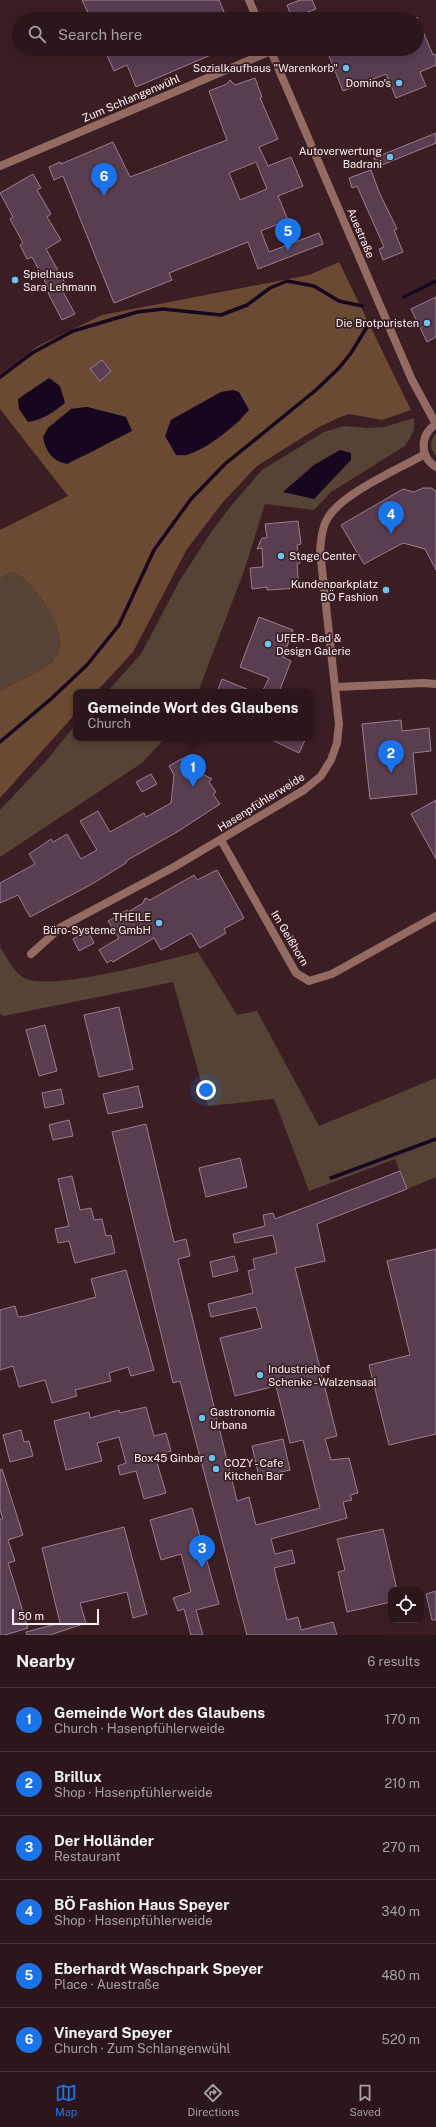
<!DOCTYPE html>
<meta charset="utf-8">
<style>
:root{--surface:#2c161b;--page:#382328;--text:#f1f3f6;--muted:#a69fa3;--line:#48353a;--accent:#1a73e8}
body{margin:0;font-family:"Public Sans",sans-serif;background:var(--page);color:var(--text)}
.controls{position:absolute;right:12px;bottom:12px;display:grid;overflow:hidden;border-radius:8px;box-shadow:0 4px 16px #0002}
.controls button{width:36px;height:36px;display:grid;place-items:center;padding:0;border:0;border-bottom:1px solid var(--line);background:var(--surface);color:var(--text);font:20px sans-serif}
.scale{position:absolute;left:12px;bottom:10px;width:87px;box-sizing:border-box;padding-left:4px;border:2px solid #fcf0f2;border-top:0;font-size:11px;line-height:14px;white-space:nowrap;color:#fcf0f2;-webkit-text-stroke:3px #3b1e24;paint-order:stroke}
.you{position:absolute;left:206px;top:1090px;width:14px;height:14px;margin:-10px;border:3px solid #fff;border-radius:50%;background:#1a73e8;box-shadow:0 0 0 6px #1a73e833}
.badge{display:grid;place-items:center;width:26px;height:26px;border-radius:50%;background:var(--accent);color:#fff;font-size:13px;font-weight:700}
.pin{position:absolute;translate:-50% -33px;filter:drop-shadow(0 1px 2px #0008)}
.pin::after{content:'';position:absolute;top:21px;width:14px;height:12px;background:inherit;clip-path:polygon(0 0,100% 0,50% 100%)}
.popup{position:absolute;left:73px;top:689px;width:240px;height:52px;box-sizing:border-box;display:grid;place-content:center;border-radius:8px;background:var(--surface);filter:drop-shadow(0 1px 3px #0005);font-size:13px;white-space:nowrap;color:var(--muted)}
.popup b{font-size:15px;color:var(--text)}
.popup::after{content:'';position:absolute;left:50%;top:100%;margin-left:-8px;border:8px solid transparent;border-top-color:var(--surface)}
.list{margin:0;padding:0;list-style:none}
h2{display:flex;justify-content:space-between;align-items:center;height:52px;margin:0;padding:0 16px;font-size:17px}
h2 small{font-size:13px;font-weight:400;color:var(--muted)}
.list li{display:grid;grid-template-columns:26px 1fr auto;gap:12px;align-items:center;box-sizing:border-box;height:64px;padding:0 16px;border-top:1px solid var(--line)}
.list b{display:block;font-size:15px;white-space:nowrap}
.list p{margin:0;font-size:13px;white-space:nowrap;color:var(--muted)}
.list em{font-size:13px;font-style:normal;color:var(--muted)}
.icon{flex:none;width:22px;height:22px;fill:none;stroke:currentColor;stroke-width:2;stroke-linecap:round;stroke-linejoin:round}
.map{position:relative;flex:none;width:436px;height:1635px;overflow:hidden}
.search{position:absolute;background:var(--surface);box-shadow:0 4px 16px #0002;left:12px;right:12px;top:12px;height:44px;display:flex;align-items:center;gap:10px;box-sizing:border-box;padding:0 14px;border-radius:22px;color:var(--muted);font-size:15px}
.sheet{height:436px;background:var(--surface)}
nav{display:flex;justify-content:space-around;align-items:center;box-sizing:border-box;height:56px;border-top:1px solid var(--line);background:var(--surface);font-size:11px;color:var(--muted)}
nav a{display:grid;justify-items:center;gap:2px}
nav .on{color:var(--accent)}
.map>svg:first-child{display:block}
</style>
<div class="map">
<svg width="436" height="1635" viewBox="0 0 436 1635">
<rect width="100%" height="100%" fill="#3b1e24"/>
<!-- green -->
<path fill="#564335" d="M 414,418 C 415,430 412,436 405,446 L 331,492 L 314,510 L 265,504 L 244,571 L 198,692 L 107,692 L 141,654 L 180,580 L 212,531 L 230,507 L 262,470 L 324,432 L 344,426 L 368,428 L 384,427 Z
M 436,433 L 436,456 C 430,449 429,441 436,433 Z
M 10,572 C 15,574 21,576 24,579 C 41,595 74,638 53,661 C 40,674 16,681 0,692 L 0,579 Z
M 76,724 L 76,738 L 165,738 L 142,763 L 0,857 L 0,810 L 47,760 Z
M 0,947 C 7,957 13,972 24,978 C 52,992 164,960 198,952 L 237,1015 L 257,1011 L 319,1126 L 436,1078 L 436,1177 L 407,1189 L 395,1159 L 309,1191 L 274,1099 L 208,1106 L 173,982 L 3,1016 L 0,1013 Z"/>
<!-- forest -->
<path fill="#6a4a32" fill-rule="evenodd" d="M 339,262 L 411,410 L 382,420 L 349,414 L 338,418 L 319,427 L 257,466 L 223,502 L 187,549 L 133,652 L 96,692 L 76,692 L 76,713 L 0,798 L 0,692 C 15,681 40,674 53,661 C 74,638 41,595 24,579 C 21,576 15,574 10,572 L 0,579 L 0,530 L 68,496 L 0,409 L 0,374 L 38,346 L 102,315 L 309,275 ZM 221,392 L 241,420 L 206,446 L 185,456 L 171,420 ZM 87,407 L 126,417 L 103,446 L 84,456 L 48,428 L 71,409 Z"/>
<!-- water -->
<path fill="#17061f" d="M 49,378 L 60,386 L 65,403 C 54,412 42,420 28,422 L 19,409 L 18,399 Z
M 233,390 L 239,392 L 249,410 C 235,426 198,459 176,455 L 165,436 L 171,420 L 221,392 Z
M 87,407 L 126,417 L 132,431 L 67,464 C 52,461 46,452 43,437 L 48,428 L 71,409 Z
M 340,450 L 351,453 L 351,460 L 314,499 L 283,492 L 314,465 Z"/>
<g fill="none" stroke-linecap="round" stroke-linejoin="round">
<!-- stream -->
<path stroke="#17061f" stroke-width="3.5" d="M 404,297 L 436,281
M 0,377 L 32,353 L 73,331 L 137,312 L 163,309 L 221,315 L 247,305 L 270,288 L 287,281 L 314,286 L 339,301 L 362,306
M 0,742 L 52,698 L 87,665 L 119,625 L 154,550 L 191,499 L 225,464 L 316,390 L 339,368 L 351,353 L 370,322
M 331,1178 L 436,1139"/>
</g>
<!-- building -->
<path fill="#593e50" stroke="#9c7e91" fill-rule="evenodd" d="M 82,0 L 219,0 L 227,19 L 91,19 Z
M 300,0 L 312,0 L 316,9 L 292,18 L 287,5 Z
M 417,17 L 433,55 L 436,54 L 436,65 L 420,72 L 426,86 L 396,98 L 386,74 L 343,91 L 327,51 L 333,49 L 417,49 Z
M 104,49 L 225,49 L 136,87 L 127,65 L 114,71 Z
M 255,78 L 262,97 L 260,98 L 278,139 L 259,147 L 268,166 L 291,157 L 303,186 L 278,196 L 288,220 L 261,231 L 269,252 L 319,233 L 323,244 L 258,269 L 248,242 L 169,273 L 172,280 L 114,303 L 63,176 L 54,180 L 49,167 L 60,162 L 61,164 L 113,142 L 130,177 L 227,140 L 209,91 L 227,84 L 230,80 L 235,85 ZM 256,162 L 267,189 L 240,200 L 229,173 Z
M 436,133 L 436,143 L 377,167 L 374,158 Z
M 371,170 L 379,192 L 397,229 L 394,230 L 403,252 L 383,260 L 379,249 L 384,247 L 357,186 L 352,188 L 349,178 Z
M 33,174 L 41,188 L 37,190 L 51,214 L 47,217 L 61,240 L 46,249 L 65,283 L 60,286 L 75,314 L 62,320 L 48,293 L 50,291 L 32,257 L 27,259 L 20,245 L 23,243 L 10,219 L 13,217 L 0,193 Z
M 436,297 L 436,337 L 427,342 L 411,309 Z
M 102,360 L 111,371 L 100,381 L 90,369 Z
M 423,488 L 431,488 L 436,491 L 436,570 L 425,549 L 403,543 L 364,564 L 341,525 L 403,489 L 414,492 Z
M 298,521 L 301,544 L 297,545 L 300,563 L 297,564 L 299,588 L 267,590 L 267,587 L 252,589 L 250,568 L 263,567 L 262,548 L 257,549 L 262,538 L 267,538 L 265,524 Z
M 259,617 L 293,630 L 283,657 L 291,661 L 279,692 L 262,692 L 269,678 L 240,667 Z
M 222,679 L 254,692 L 217,692 Z
M 401,720 L 402,731 L 429,728 L 431,751 L 413,753 L 417,794 L 370,799 L 362,724 Z
M 268,738 L 306,738 L 299,753 Z
M 183,758 L 185,761 L 189,759 L 196,771 L 212,779 L 209,782 L 216,792 L 213,794 L 220,804 L 177,832 L 126,861 L 126,863 L 92,884 L 30,917 L 18,895 L 0,903 L 0,883 L 35,864 L 29,854 L 51,839 L 53,842 L 67,834 L 81,859 L 97,850 L 80,821 L 98,811 L 110,832 L 144,813 L 146,817 L 171,803 L 174,775 L 169,766 Z
M 151,774 L 157,784 L 142,792 L 136,782 Z
M 436,800 L 436,859 L 411,814 Z
M 217,870 L 244,918 L 224,929 L 226,933 L 200,948 L 191,933 L 161,950 L 154,938 L 113,962 L 111,960 L 107,963 L 99,950 L 119,938 L 108,921 L 127,910 L 128,912 L 143,903 L 145,898 L 150,900 L 194,875 L 197,880 Z
M 88,931 L 94,943 L 79,951 L 73,939 Z
M 119,1007 L 133,1069 L 99,1077 L 84,1015 Z
M 45,1025 L 57,1071 L 39,1076 L 26,1030 Z
M 138,1086 L 143,1107 L 108,1114 L 103,1094 Z
M 61,1089 L 64,1104 L 45,1108 L 42,1093 Z
M 69,1120 L 73,1136 L 53,1140 L 49,1125 Z
M 146,1124 L 174,1242 L 186,1239 L 190,1256 L 178,1259 L 237,1501 L 249,1497 L 256,1525 L 320,1508 L 303,1440 L 290,1443 L 276,1386 L 235,1396 L 220,1338 L 262,1328 L 256,1307 L 211,1317 L 208,1304 L 253,1293 L 248,1271 L 255,1269 L 253,1259 L 277,1253 L 273,1235 L 235,1243 L 233,1234 L 265,1226 L 263,1215 L 273,1213 L 275,1219 L 400,1171 L 407,1189 L 317,1224 L 325,1261 L 295,1268 L 337,1436 L 325,1439 L 331,1460 L 349,1458 L 358,1493 L 350,1495 L 352,1500 L 343,1502 L 347,1518 L 271,1539 L 275,1554 L 292,1550 L 295,1563 L 274,1568 L 287,1620 L 298,1617 L 301,1630 L 333,1622 L 337,1635 L 247,1635 L 180,1381 L 173,1383 L 112,1132 Z
M 240,1158 L 247,1187 L 206,1197 L 199,1168 Z
M 72,1176 L 80,1210 L 91,1208 L 94,1220 L 102,1219 L 106,1236 L 111,1235 L 115,1253 L 75,1263 L 69,1241 L 58,1243 L 55,1229 L 69,1226 L 58,1179 Z
M 436,1249 L 436,1434 L 389,1445 L 369,1365 L 410,1355 L 387,1261 Z
M 234,1256 L 238,1271 L 213,1277 L 210,1262 Z
M 126,1270 L 154,1370 L 131,1376 L 128,1367 L 109,1373 L 111,1381 L 75,1390 L 77,1396 L 52,1403 L 45,1380 L 19,1387 L 13,1366 L 0,1370 L 0,1310 L 15,1306 L 18,1317 L 26,1316 L 96,1297 L 91,1279 Z
M 146,1407 L 154,1436 L 166,1433 L 171,1451 L 155,1456 L 166,1493 L 144,1499 L 136,1471 L 120,1475 L 118,1466 L 126,1463 L 119,1437 L 97,1443 L 102,1461 L 66,1470 L 54,1421 L 89,1412 L 90,1418 L 119,1410 L 120,1413 Z
M 21,1430 L 24,1442 L 29,1441 L 33,1456 L 10,1462 L 3,1435 Z
M 283,1439 L 290,1470 L 259,1477 L 252,1446 Z
M 2,1469 L 23,1535 L 8,1540 L 15,1561 L 8,1563 L 28,1628 L 5,1635 L 0,1635 L 0,1519 L 3,1519 L 0,1510 L 0,1470 Z
M 192,1508 L 219,1604 L 196,1610 L 203,1635 L 191,1635 L 184,1609 L 178,1611 L 173,1598 L 191,1592 L 181,1554 L 161,1560 L 150,1520 Z
M 124,1527 L 147,1614 L 133,1618 L 127,1592 L 80,1603 L 86,1623 L 50,1635 L 27,1635 L 26,1632 L 60,1623 L 42,1548 Z
M 383,1529 L 397,1590 L 391,1590 L 391,1602 L 347,1612 L 338,1572 L 345,1570 L 337,1539 Z
M 436,1591 L 436,1620 L 432,1620 L 426,1594 Z"/>
<g fill="none" stroke-linecap="round" stroke-linejoin="round">
<!-- minor -->
<path stroke="#936b63" stroke-width="8" d="M 0,166 L 271,51
M 336,687 L 423,683 L 436,684
M 221,840 L 296,973 L 309,981 L 332,974 L 436,916
M 31,954 L 61,927 L 174,867 L 304,790 L 321,776 L 331,760 L 337,743 L 339,724 L 320,551 C 321,540 322,526 329,516 C 345,492 399,469 425,454"/>
<!-- tertiary -->
<path stroke="#936b63" stroke-width="8" d="M 249,0 L 257,19
M 270,49 L 412,380 L 436,424
M 436,424 C 420,435 419,456 436,467"/>
</g>
<!-- markers -->
<g fill="#6cc3f2" stroke="#3b1e24" stroke-width="1.5">
<circle cx="346" cy="68" r="4"/>
<circle cx="399" cy="83" r="4"/>
<circle cx="390" cy="157" r="4"/>
<circle cx="15" cy="280" r="4"/>
<circle cx="427" cy="323" r="4"/>
<circle cx="281" cy="556" r="4"/>
<circle cx="386" cy="590" r="4"/>
<circle cx="268" cy="644" r="4"/>
<circle cx="159" cy="923" r="4"/>
<circle cx="260" cy="1375" r="4"/>
<circle cx="202" cy="1418" r="4"/>
<circle cx="212" cy="1458" r="4"/>
<circle cx="216" cy="1469" r="4"/>
</g>
<g text-anchor="middle" dominant-baseline="central" stroke-width="3.5" stroke-linejoin="round" paint-order="stroke">
<!-- poi labels -->
<g font-size="11" fill="#fcf0f2" stroke="#3b1e24" text-anchor="end">
<text x="338" y="68">Sozialkaufhaus "Warenkorb"</text>
<text x="391" y="83">Domino's</text>
<text x="382" y="151">Autoverwertung<tspan x="382" dy="13">Badrani</tspan></text>
<text x="23" y="274" text-anchor="start">Spielhaus<tspan x="23" dy="13">Sara Lehmann</tspan></text>
<text x="419" y="323">Die Brotpuristen</text>
<text x="289" y="556" text-anchor="start">Stage Center</text>
<text x="378" y="584">Kundenparkplatz<tspan x="378" dy="13">BÖ Fashion</tspan></text>
<text x="276" y="638" text-anchor="start">UFER - Bad &amp;<tspan x="276" dy="13">Design Galerie</tspan></text>
<text x="151" y="917">THEILE<tspan x="151" dy="13">Büro-Systeme GmbH</tspan></text>
<text x="268" y="1369" text-anchor="start">Industriehof<tspan x="268" dy="13">Schenke - Walzensaal</tspan></text>
<text x="210" y="1412" text-anchor="start">Gastronomia<tspan x="210" dy="13">Urbana</tspan></text>
<text x="204" y="1458">Box45 Ginbar</text>
<text x="224" y="1463" text-anchor="start">COZY - Cafe<tspan x="224" dy="13">Kitchen Bar</tspan></text>
</g>
<!-- street labels -->
<g font-size="11" fill="#fcf0f2" stroke="#3b1e24">
<text transform="translate(131 98) rotate(-23)">Zum Schlangenwühl</text>
<text transform="translate(361 233) rotate(67)">Auestraße</text>
<text transform="translate(261 802) rotate(-32)">Hasenpfühlerweide</text>
<text transform="translate(290 938) rotate(59)">Im Geißhorn</text>
</g>
</g>
</svg>
<div class="controls">
<button><svg class="icon" aria-label="locate" viewBox="0 0 24 24"><circle cx="12" cy="12" r="6"/><path d="M12 2v4M12 18v4M2 12h4M18 12h4"/></svg></button>
</div>
<div class="scale">50 m</div>
<div class="you"></div>
<div class="pin badge" style="left:193px;top:787px">1</div>
<div class="popup"><b>Gemeinde Wort des Glaubens</b>Church</div>
<div class="pin badge" style="left:391px;top:773px">2</div>
<div class="pin badge" style="left:202px;top:1568px">3</div>
<div class="pin badge" style="left:391px;top:534px">4</div>
<div class="pin badge" style="left:288px;top:251px">5</div>
<div class="pin badge" style="left:104px;top:196px">6</div>
<div class="search"><svg class="icon" aria-label="search" viewBox="0 0 24 24"><circle cx="10" cy="10" r="6"/><path d="M15 15l6 6"/></svg>Search here</div>
</div>
<section class="sheet">
<h2>Nearby<small>6 results</small></h2>
<ul class="list">
<li><span class="badge">1</span><div><b>Gemeinde Wort des Glaubens</b><p>Church · Hasenpfühlerweide</p></div><em>170 m</em></li>
<li><span class="badge">2</span><div><b>Brillux</b><p>Shop · Hasenpfühlerweide</p></div><em>210 m</em></li>
<li><span class="badge">3</span><div><b>Der Holländer</b><p>Restaurant</p></div><em>270 m</em></li>
<li><span class="badge">4</span><div><b>BÖ Fashion Haus Speyer</b><p>Shop · Hasenpfühlerweide</p></div><em>340 m</em></li>
<li><span class="badge">5</span><div><b>Eberhardt Waschpark Speyer</b><p>Place · Auestraße</p></div><em>480 m</em></li>
<li><span class="badge">6</span><div><b>Vineyard Speyer</b><p>Church · Zum Schlangenwühl</p></div><em>520 m</em></li>
</ul>
</section>
<nav>
<a class="on"><svg class="icon" aria-label="map" viewBox="0 0 24 24"><path d="M3 6l6-2 6 2 6-2v14l-6 2-6-2-6 2zM9 4v14M15 6v14"/></svg>Map</a>
<a><svg class="icon" aria-label="directions" viewBox="0 0 24 24"><path d="M12 3l9 9-9 9-9-9zM9 14v-3h6M13 9l2 2-2 2"/></svg>Directions</a>
<a><svg class="icon" aria-label="saved" viewBox="0 0 24 24"><path d="M7 4h10v16l-5-4-5 4z"/></svg>Saved</a>
</nav>
